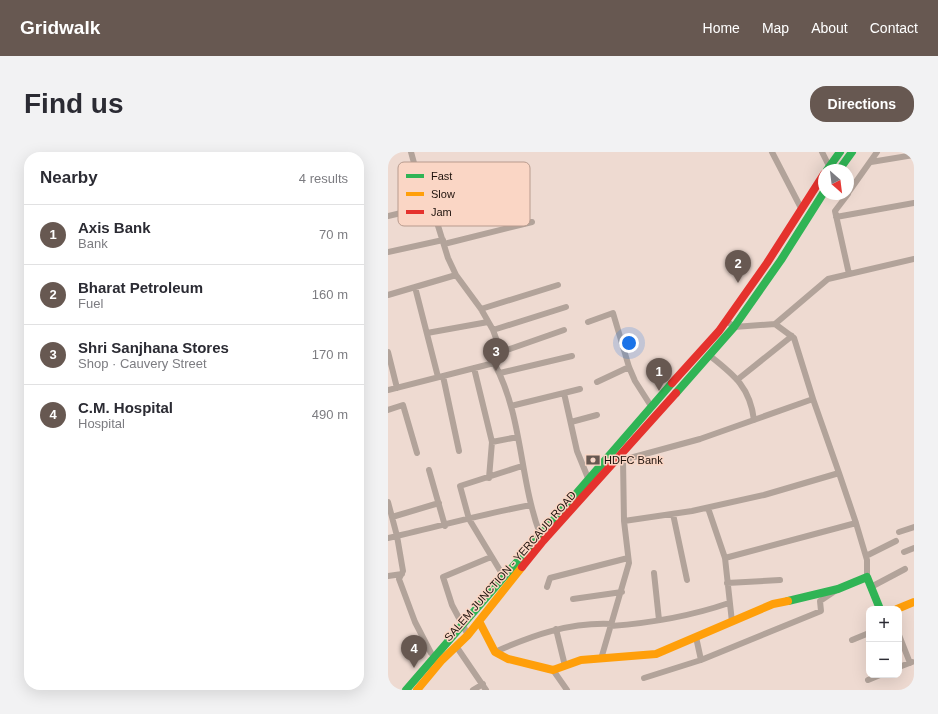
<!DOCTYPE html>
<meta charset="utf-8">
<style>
:root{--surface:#fff;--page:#f2f2f3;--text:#2b2b33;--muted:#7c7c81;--line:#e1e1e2;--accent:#675851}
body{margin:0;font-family:Helvetica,sans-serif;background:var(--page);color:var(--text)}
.controls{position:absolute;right:12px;bottom:12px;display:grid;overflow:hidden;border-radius:8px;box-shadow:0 4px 16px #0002}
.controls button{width:36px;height:36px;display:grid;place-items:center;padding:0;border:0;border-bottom:1px solid var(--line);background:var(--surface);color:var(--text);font:20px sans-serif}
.compass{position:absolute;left:430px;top:12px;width:36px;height:36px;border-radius:50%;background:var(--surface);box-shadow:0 4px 16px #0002;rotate:152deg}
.you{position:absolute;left:241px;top:191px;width:14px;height:14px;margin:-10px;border:3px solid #fff;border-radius:50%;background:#1a73e8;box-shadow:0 0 0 6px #1a73e833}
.badge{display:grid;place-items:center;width:26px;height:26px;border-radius:50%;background:var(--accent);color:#fff;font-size:13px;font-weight:700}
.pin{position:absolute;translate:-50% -33px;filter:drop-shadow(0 1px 2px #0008)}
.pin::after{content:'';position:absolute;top:21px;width:14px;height:12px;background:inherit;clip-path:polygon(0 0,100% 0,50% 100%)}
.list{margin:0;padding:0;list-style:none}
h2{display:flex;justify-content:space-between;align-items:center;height:52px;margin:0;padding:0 16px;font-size:17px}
h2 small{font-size:13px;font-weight:400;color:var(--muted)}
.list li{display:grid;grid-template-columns:26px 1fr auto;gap:12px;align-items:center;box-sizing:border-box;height:60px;padding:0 16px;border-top:1px solid var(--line)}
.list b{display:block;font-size:15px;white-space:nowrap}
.list p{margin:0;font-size:13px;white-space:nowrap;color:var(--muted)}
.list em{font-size:13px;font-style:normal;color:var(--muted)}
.map{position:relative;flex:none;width:526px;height:538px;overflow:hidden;border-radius:16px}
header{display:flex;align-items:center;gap:24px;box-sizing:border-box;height:56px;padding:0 20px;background:var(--accent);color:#fff}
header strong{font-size:19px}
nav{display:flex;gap:22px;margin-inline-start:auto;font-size:14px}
.intro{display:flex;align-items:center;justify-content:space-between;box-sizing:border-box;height:96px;padding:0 24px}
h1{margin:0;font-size:28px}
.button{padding:10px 18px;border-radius:16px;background:var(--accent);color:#fff;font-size:14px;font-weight:700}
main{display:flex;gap:24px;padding:0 24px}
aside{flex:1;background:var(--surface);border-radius:16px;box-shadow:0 4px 16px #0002}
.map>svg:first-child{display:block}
</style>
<header>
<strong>Gridwalk</strong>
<nav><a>Home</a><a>Map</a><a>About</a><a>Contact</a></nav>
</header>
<div class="intro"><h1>Find us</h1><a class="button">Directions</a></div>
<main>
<aside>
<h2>Nearby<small>4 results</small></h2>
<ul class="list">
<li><span class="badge">1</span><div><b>Axis Bank</b><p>Bank</p></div><em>70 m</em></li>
<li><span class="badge">2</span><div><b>Bharat Petroleum</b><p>Fuel</p></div><em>160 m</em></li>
<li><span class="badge">3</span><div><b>Shri Sanjhana Stores</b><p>Shop · Cauvery Street</p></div><em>170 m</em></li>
<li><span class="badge">4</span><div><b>C.M. Hospital</b><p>Hospital</p></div><em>490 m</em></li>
</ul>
</aside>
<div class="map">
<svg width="526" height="538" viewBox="0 0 526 538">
<rect width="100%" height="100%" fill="#eedad1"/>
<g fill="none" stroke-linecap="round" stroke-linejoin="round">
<!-- street -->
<path stroke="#b2a39a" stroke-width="6" d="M 23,0 L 38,55 L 47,64 L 60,106 L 68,123 L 93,157 L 105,178 L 113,200 L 106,211 C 135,264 131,326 152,382
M 384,0 L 413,56
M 434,0 L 441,14
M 483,10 L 526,3
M 32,34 L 104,20
M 460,41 L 489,0
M 460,42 L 447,59 L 461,122
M 0,64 L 38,55 L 132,39
M 448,65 L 526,51
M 56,92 L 144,70
M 0,100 L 55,88
M 27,135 L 50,225
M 0,143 L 68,123
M 93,157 L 170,133
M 339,169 L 346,175 L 387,172 L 440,127 L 526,107
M 200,170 L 225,161 L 241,215 L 247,229 L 263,254
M 105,178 L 178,155
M 39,181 L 100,170
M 0,200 L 9,236
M 113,200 L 176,178
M 322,204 C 346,223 362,235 366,268
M 86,216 L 104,290 L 101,326
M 112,221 L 184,204
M 55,224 L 71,299
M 349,228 L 404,184
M 209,230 L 241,215
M 0,238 L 106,211
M 176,241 L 192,237
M 123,254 L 176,241 L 189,299 L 200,326
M 0,258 L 15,253 L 29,301
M 183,270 L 209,263
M 104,290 L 130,285
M 235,307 L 236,369 L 304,359 L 376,343 L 451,321 L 425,247
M 231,309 L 312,287 L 425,247 L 406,186 L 387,172
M 41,318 L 57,374
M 0,350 L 9,384 L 15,419 L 11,427 L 27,470 L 43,501 L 47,505
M 320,356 L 337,406 L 468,371 L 451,321
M 285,362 L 299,428
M 4,365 L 51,351
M 468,371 L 479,408 L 479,425
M 511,380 L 526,375
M 0,386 C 48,375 95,362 143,353
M 516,400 L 526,396
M 478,404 L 508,389
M 337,406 L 344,470
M 266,421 L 271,468
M 0,424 L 14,422
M 116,425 L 81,367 L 72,334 L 134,314
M 339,431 L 392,428
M 159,435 L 162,426 L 240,406
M 483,435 L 517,417
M 185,447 L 234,440
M 223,474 C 263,471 303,464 341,451
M 168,477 L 177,514
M 80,483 L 64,453 L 55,425 L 103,405
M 511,483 L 522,511
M 308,485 L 313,508
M 464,488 L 481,481
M 68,494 L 98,538
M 107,500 C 145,483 182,470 224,472
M 213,507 L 241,411 L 236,369
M 511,515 L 524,510
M 165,518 L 179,538
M 256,526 L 313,508 L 433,459 L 432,449 L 447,439
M 480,528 L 492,523
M 85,538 L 95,532"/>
<!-- fast -->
<path stroke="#30b455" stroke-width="8" d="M 439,18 L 452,0
M 451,18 L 464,0
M 288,241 L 346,175 L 393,108 L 436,40
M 400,449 L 450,437 L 479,425 L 492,457
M 18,538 L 284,231"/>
<!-- slow -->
<path stroke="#ff9f0a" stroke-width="8" d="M 509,457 L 526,450
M 91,469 L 107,500 L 120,507 L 165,518 L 193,508 L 268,502 L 385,452 L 400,449
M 29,538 L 54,508 L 80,483 L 134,415"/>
<!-- jam -->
<path stroke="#e5322d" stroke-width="8" d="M 284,231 L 331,179 L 379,111 L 436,22
M 134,415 L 155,389 L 288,241"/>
</g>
<!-- icons -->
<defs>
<symbol id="bank-bare" viewBox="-9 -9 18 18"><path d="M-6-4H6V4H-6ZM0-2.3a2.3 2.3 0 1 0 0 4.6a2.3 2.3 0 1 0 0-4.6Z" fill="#675851" stroke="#fad6c5" stroke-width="2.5" paint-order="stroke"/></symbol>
</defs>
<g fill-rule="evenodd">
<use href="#bank-bare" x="195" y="298" width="20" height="20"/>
</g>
<g text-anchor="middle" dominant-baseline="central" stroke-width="3" stroke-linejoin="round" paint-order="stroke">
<!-- poi labels -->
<g font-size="11" fill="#1e120c" stroke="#fad6c5" text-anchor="start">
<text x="216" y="308">HDFC Bank</text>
</g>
<!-- street labels -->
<g font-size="11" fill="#1e120c" stroke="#fad6c5">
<text transform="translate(122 414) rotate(-49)">SALEM JUNCTION - YERCAUD ROAD</text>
</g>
</g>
<!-- legend -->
<rect x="10" y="10" width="132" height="64" rx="6" fill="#fad6c5" stroke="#b89b8e" stroke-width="1"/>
<rect x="18" y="22" width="18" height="4" fill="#30b455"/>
<rect x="18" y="40" width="18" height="4" fill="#ff9f0a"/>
<rect x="18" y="58" width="18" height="4" fill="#e5322d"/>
<g font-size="11" fill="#1e120c">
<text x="43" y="28">Fast</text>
<text x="43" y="46">Slow</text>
<text x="43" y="64">Jam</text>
</g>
</svg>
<div class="controls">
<button>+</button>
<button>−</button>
</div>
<svg class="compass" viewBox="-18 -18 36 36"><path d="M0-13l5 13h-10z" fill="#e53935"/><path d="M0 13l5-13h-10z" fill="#7c7c81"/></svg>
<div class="you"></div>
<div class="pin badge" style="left:271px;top:239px">1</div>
<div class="pin badge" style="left:350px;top:131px">2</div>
<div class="pin badge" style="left:108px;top:219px">3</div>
<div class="pin badge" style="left:26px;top:516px">4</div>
</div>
</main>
